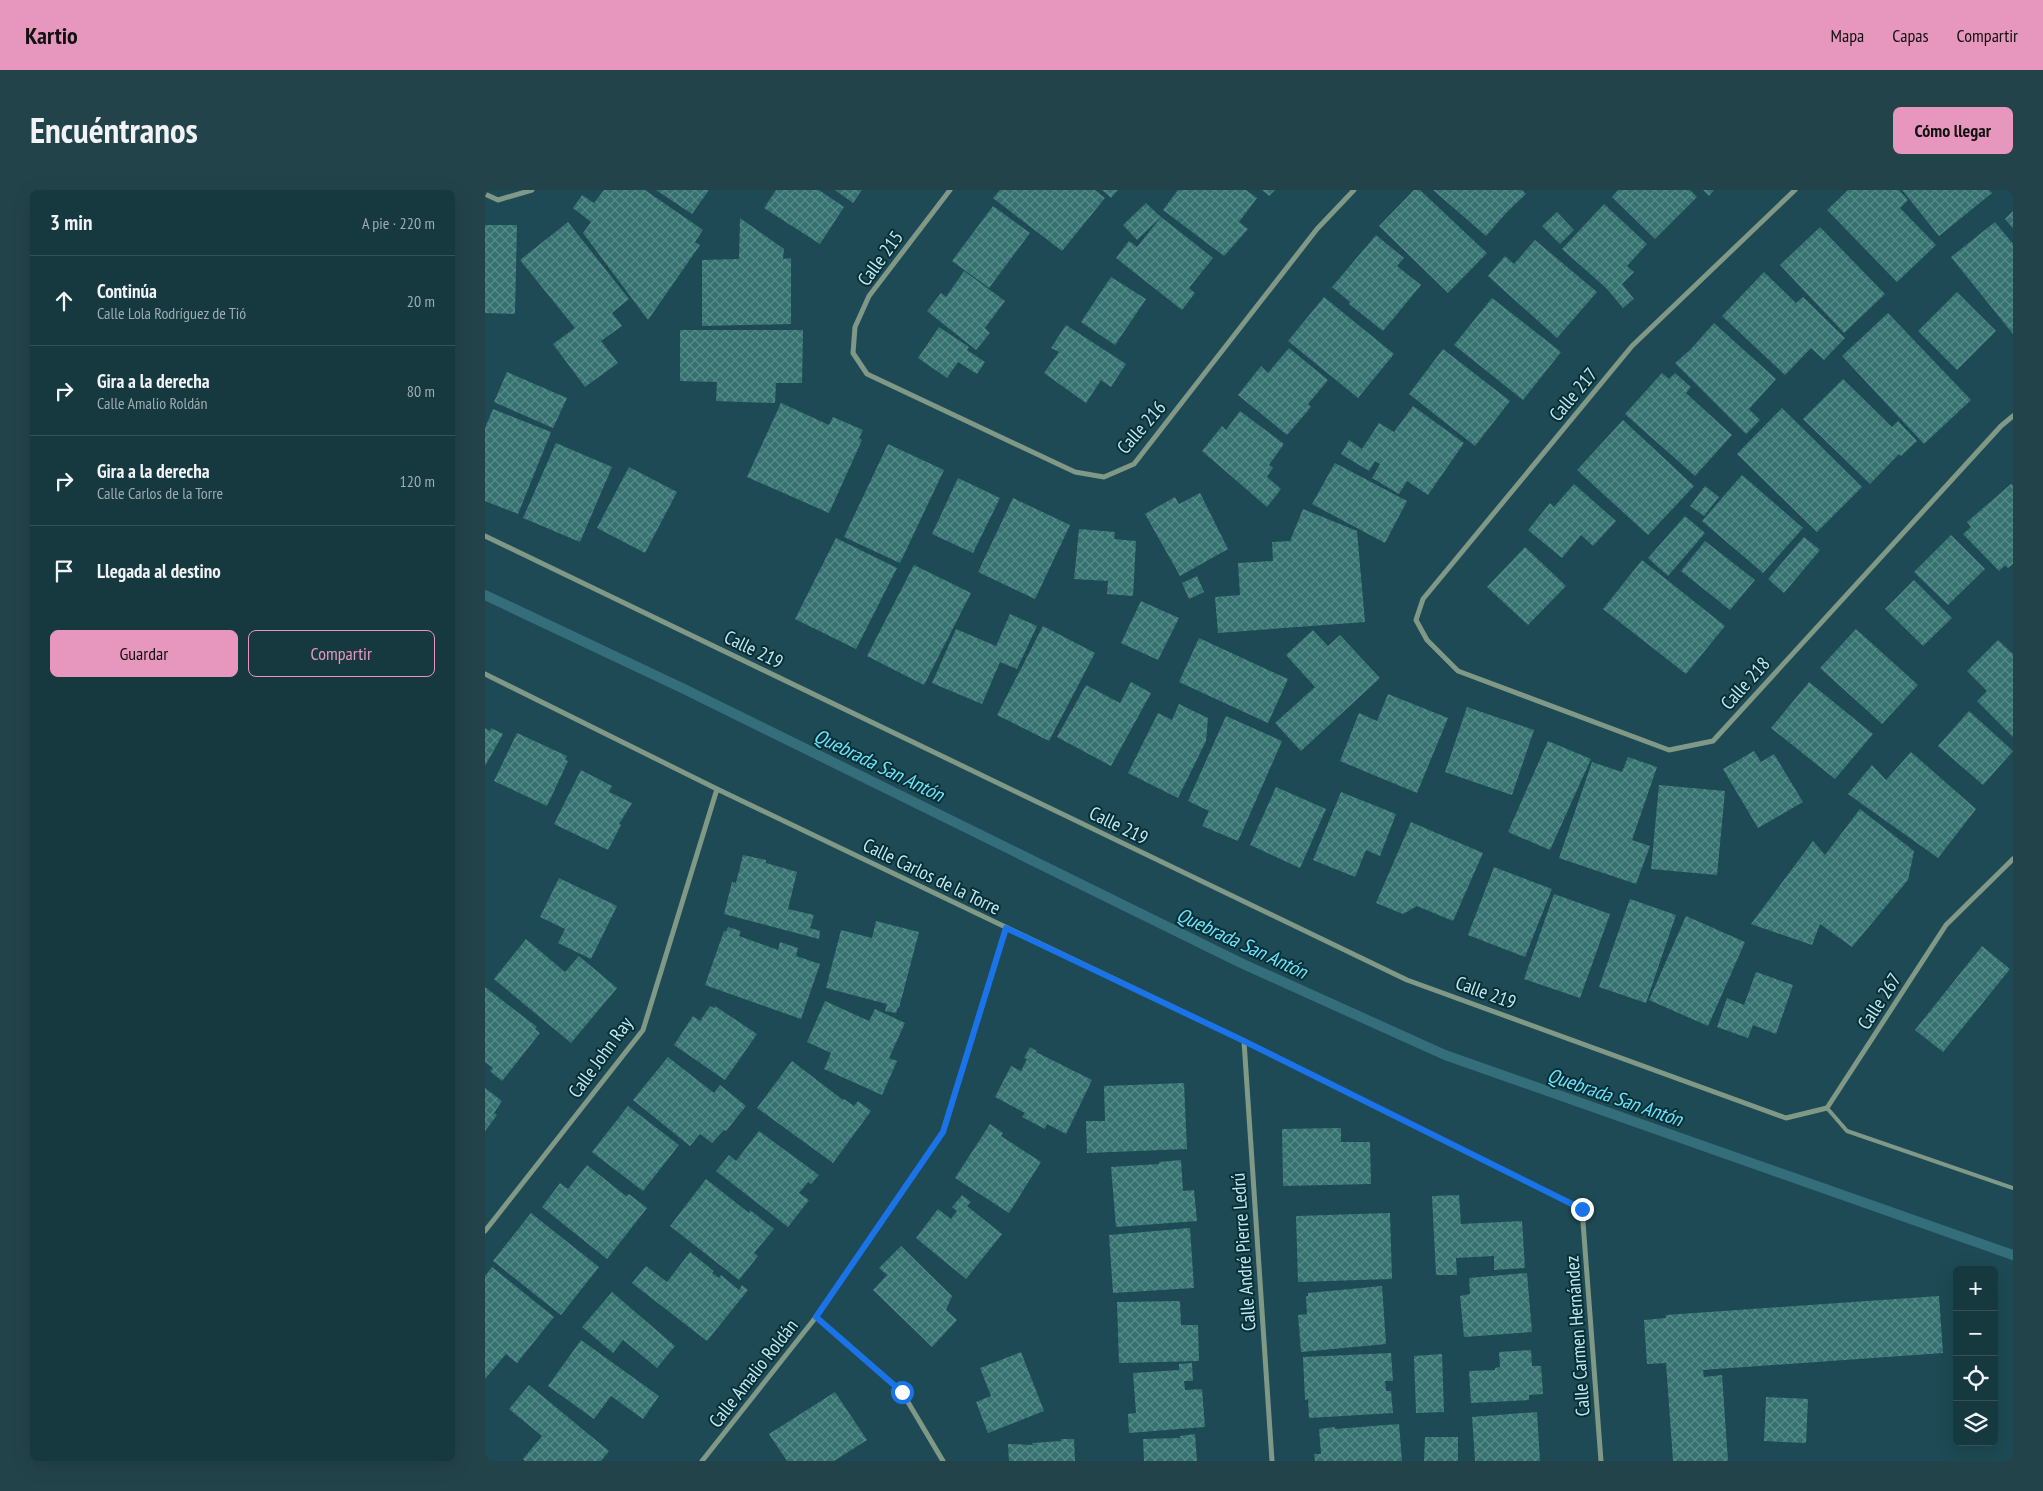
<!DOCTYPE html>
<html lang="es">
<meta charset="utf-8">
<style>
:root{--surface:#16383f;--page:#23434a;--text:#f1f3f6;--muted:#9eacb0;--line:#355259;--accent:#e797bd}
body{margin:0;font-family:"PT Sans Narrow",sans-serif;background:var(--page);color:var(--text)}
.controls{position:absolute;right:15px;bottom:15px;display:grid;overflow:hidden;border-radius:8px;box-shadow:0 5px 20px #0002}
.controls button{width:45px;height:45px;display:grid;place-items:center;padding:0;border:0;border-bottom:1px solid var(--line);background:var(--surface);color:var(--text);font:25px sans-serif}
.stop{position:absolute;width:15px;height:15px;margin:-11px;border:4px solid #1a73e8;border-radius:50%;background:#fff}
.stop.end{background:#1a73e8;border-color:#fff;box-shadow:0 1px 5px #0008}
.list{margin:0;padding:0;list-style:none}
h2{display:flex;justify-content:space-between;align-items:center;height:65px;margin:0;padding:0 20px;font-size:21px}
h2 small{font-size:16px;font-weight:400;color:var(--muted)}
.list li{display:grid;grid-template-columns:32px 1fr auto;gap:15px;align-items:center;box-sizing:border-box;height:90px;padding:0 20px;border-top:1px solid var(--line)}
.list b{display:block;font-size:19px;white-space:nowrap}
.list p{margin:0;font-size:16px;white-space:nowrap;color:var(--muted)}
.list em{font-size:16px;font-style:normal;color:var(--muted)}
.actions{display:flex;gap:10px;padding:15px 20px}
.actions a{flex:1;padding:11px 0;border:1px solid var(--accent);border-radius:8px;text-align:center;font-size:18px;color:var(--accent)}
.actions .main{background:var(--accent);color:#111}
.icon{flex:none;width:28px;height:28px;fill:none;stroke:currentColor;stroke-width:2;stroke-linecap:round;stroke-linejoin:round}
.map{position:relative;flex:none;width:1528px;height:1271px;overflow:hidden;border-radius:8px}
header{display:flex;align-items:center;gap:30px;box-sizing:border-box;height:70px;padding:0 25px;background:var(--accent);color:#111}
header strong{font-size:24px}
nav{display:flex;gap:28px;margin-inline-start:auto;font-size:18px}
.intro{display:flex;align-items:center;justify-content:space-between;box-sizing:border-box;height:120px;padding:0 30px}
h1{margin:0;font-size:35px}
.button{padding:12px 22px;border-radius:8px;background:var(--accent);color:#111;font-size:18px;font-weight:700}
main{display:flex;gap:30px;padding:0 30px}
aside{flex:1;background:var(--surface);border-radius:8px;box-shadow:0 5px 20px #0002}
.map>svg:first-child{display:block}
</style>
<header>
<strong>Kartio</strong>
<nav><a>Mapa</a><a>Capas</a><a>Compartir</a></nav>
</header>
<div class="intro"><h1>Encuéntranos</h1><a class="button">Cómo llegar</a></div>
<main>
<aside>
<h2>3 min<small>A pie · 220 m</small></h2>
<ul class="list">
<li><svg class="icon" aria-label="ahead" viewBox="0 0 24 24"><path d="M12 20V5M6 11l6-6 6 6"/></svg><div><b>Continúa</b><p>Calle Lola Rodríguez de Tió</p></div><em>20 m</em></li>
<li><svg class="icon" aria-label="right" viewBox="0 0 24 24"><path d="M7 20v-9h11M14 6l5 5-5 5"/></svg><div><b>Gira a la derecha</b><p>Calle Amalio Roldán</p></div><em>80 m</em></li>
<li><svg class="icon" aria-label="right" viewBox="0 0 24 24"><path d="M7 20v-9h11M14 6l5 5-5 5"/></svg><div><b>Gira a la derecha</b><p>Calle Carlos de la Torre</p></div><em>120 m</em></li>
<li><svg class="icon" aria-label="arrive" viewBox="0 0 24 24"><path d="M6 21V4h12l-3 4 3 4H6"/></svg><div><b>Llegada al destino</b></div></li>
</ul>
<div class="actions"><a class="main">Guardar</a><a>Compartir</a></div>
</aside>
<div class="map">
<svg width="1528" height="1271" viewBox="0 0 1528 1271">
<defs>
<pattern id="building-cross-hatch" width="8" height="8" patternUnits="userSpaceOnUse" patternTransform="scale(1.25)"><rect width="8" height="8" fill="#34716f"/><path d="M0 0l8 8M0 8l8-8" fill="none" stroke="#598c8b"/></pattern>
</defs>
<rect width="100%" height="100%" fill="#1d4a54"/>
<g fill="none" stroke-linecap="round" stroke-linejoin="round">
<!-- stream -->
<path stroke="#346e7a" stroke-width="10" d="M 0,405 L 197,498 L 756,773 L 960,865 L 1528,1065"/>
</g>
<!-- building -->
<path fill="url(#building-cross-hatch)" d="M 119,0 L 160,0 L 218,40 L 210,52 L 215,55 L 163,130 L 98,43 L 106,32 L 88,18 L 97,5 L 109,13 Z
M 171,0 L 224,0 L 207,24 Z
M 291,0 L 334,0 L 359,17 L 335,54 L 279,18 Z
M 350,0 L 377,0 L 368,13 Z
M 515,0 L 610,0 L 620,8 L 577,61 L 508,8 Z
M 617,0 L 633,0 L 626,8 Z
M 693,0 L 761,0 L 772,8 L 754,32 L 763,39 L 739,66 L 678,20 Z
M 777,0 L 790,0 L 784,6 Z
M 929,0 L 935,0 L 1002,63 L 963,103 L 894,36 Z
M 948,0 L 1037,0 L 1041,4 L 1022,22 L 1001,46 Z
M 1133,0 L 1205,0 L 1212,7 L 1170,49 L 1127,7 Z
M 1218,0 L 1229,0 L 1224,6 Z
M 1363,0 L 1414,0 L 1423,10 L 1415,18 L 1451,55 L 1412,92 L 1342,20 Z
M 1417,0 L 1504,0 L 1507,3 L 1454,46 Z
M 661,13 L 676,27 L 728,68 L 704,98 L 710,103 L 697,120 L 631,68 L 644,51 L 652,57 L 676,27 L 652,50 L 638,35 Z
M 1119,14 L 1162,54 L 1142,76 L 1149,82 L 1137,94 L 1149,109 L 1138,118 L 1121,98 L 1077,59 Z
M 508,16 L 545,43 L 504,98 L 467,71 Z
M 1528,21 L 1528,38 L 1520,29 Z
M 1072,22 L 1089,40 L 1075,54 L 1057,36 Z
M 255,28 L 299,59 L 298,69 L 306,68 L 306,134 L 217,136 L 217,70 L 254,69 Z
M 83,32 L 144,109 L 127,123 L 137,136 L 116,151 L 133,173 L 100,197 L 68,154 L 90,138 L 35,70 Z
M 1510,32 L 1528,54 L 1528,144 L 1466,67 Z
M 0,35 L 32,35 L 30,124 L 0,123 Z
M 1335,37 L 1400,104 L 1359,143 L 1295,75 Z
M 891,45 L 919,68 L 912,76 L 936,95 L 898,141 L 864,114 L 865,112 L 847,97 Z
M 1050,50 L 1112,102 L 1072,148 L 1003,86 L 1020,66 L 1029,74 Z
M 479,81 L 520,111 L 500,138 L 505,143 L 491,160 L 442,121 L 456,103 L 461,107 Z
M 1279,82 L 1311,113 L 1318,107 L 1360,148 L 1339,170 L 1326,158 L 1300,185 L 1237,126 Z
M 626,87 L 661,109 L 630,155 L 596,132 Z
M 1472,102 L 1511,141 L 1472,180 L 1433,141 Z
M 839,107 L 909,164 L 873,208 L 803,151 Z
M 1007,108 L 1076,162 L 1038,210 L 969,155 Z
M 1403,123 L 1486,210 L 1439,254 L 1357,166 Z
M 1229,133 L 1291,189 L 1264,219 L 1275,230 L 1261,244 L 1190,173 L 1205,160 Z
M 581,135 L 641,174 L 626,197 L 616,190 L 601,213 L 559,183 L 574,162 L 566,158 Z
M 454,137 L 484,157 L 482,160 L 500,172 L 492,184 L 473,172 L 462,188 L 433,168 Z
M 195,140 L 318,140 L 317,193 L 291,193 L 290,213 L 231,211 L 232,192 L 195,191 Z
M 804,158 L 843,190 L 823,214 L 826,217 L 802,245 L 753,205 L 776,176 L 783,183 Z
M 958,159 L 1025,211 L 990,256 L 924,204 Z
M 22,182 L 82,208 L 68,238 L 9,212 Z
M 1177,183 L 1184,189 L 1190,183 L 1206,197 L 1201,203 L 1247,245 L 1210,286 L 1140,224 Z
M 1358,189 L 1407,237 L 1413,231 L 1432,251 L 1416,266 L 1414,264 L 1385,294 L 1318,229 Z
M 296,213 L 344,235 L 348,227 L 378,240 L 374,248 L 377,250 L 344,323 L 262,287 Z
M 928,216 L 979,253 L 943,305 L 922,291 L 914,304 L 887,288 L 895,274 L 890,271 L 884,281 L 856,264 L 864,250 L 877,259 L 894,233 L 909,242 Z
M 1297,218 L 1377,297 L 1332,342 L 1252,264 Z
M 8,219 L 66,242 L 33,324 L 0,311 L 0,238 Z
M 755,221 L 799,254 L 784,275 L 788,278 L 782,287 L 796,299 L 782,317 L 717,261 L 737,236 L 741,240 Z
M 1138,230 L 1209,296 L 1163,345 L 1092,280 Z
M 71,253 L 127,277 L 95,352 L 38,328 Z
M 403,254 L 459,280 L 415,373 L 359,347 Z
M 850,273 L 922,311 L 900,353 L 827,314 Z
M 144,277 L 192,302 L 160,363 L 112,338 Z
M 1257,285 L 1318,338 L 1278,383 L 1217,331 Z
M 473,288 L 515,308 L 488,363 L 447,344 Z
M 1089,294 L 1131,331 L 1108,356 L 1096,345 L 1077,368 L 1043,340 L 1065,313 L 1069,317 Z
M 1526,294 L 1528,295 L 1528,374 L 1523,378 L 1520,375 L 1514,381 L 1478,344 L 1486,337 L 1482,332 Z
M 1220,296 L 1234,307 L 1219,326 L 1205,316 Z
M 715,303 L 743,359 L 695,386 L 660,324 L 690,307 L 694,314 Z
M 528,308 L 585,335 L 550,409 L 493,382 Z
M 818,319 L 872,341 L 880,432 L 733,443 L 730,407 L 755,405 L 753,373 L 788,371 L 787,352 L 805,351 Z
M 1200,326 L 1220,343 L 1183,386 L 1163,368 Z
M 594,339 L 630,342 L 629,349 L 651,351 L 648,406 L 622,404 L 623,391 L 589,389 Z
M 1466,345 L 1500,379 L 1463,415 L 1429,382 Z
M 1319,347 L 1335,360 L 1299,403 L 1283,389 Z
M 351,348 L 412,378 L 371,459 L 310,429 Z
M 1220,351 L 1270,390 L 1245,420 L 1196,381 Z
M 1040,357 L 1081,396 L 1043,435 L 1002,397 Z
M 1157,370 L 1240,436 L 1201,484 L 1118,419 Z
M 429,375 L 486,403 L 439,495 L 382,466 Z
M 712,386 L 719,402 L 704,409 L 697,393 Z
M 1429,390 L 1467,428 L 1438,456 L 1400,419 Z
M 656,411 L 694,428 L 673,470 L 636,453 Z
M 525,424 L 552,436 L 532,479 L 515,472 L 497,514 L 447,493 L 471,439 L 511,456 Z
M 558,436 L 610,463 L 564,551 L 512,525 Z
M 1371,439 L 1433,495 L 1397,534 L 1335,478 Z
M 828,440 L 843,456 L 855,445 L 895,488 L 816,561 L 790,533 L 830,497 L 801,465 Z
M 714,448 L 803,489 L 783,533 L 694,492 Z
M 1513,450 L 1528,464 L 1528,547 L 1492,511 L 1502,501 L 1482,481 Z
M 646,492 L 666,503 L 626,576 L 572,547 L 601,495 L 635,513 Z
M 1324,492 L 1388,544 L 1350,589 L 1286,538 Z
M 903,504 L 963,528 L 932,603 L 855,571 L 874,523 L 892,531 Z
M 694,514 L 723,528 L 721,551 L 693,608 L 643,583 L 673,523 L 687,530 Z
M 982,517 L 1049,540 L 1027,605 L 960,582 Z
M 1484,521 L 1528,561 L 1498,595 L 1453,556 Z
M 741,526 L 797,551 L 753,651 L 717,636 L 724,621 L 703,611 Z
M 0,538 L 5,541 L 6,538 L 18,544 L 0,576 Z
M 32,543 L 82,566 L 80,570 L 83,571 L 62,616 L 9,591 Z
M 1063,551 L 1106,569 L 1065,660 L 1023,642 Z
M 1269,561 L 1276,572 L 1289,564 L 1318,612 L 1273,638 L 1238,579 Z
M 1426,562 L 1491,619 L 1453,668 L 1363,604 L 1387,575 L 1401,590 Z
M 1143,567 L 1172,577 L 1147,650 L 1165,656 L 1151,694 L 1074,668 L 1107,572 L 1137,582 Z
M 96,580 L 127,596 L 124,602 L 147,613 L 134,634 L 136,635 L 123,660 L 69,634 Z
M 1174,595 L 1240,601 L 1232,685 L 1166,679 Z
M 791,597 L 841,619 L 815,678 L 765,655 Z
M 856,602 L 911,624 L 895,666 L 881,660 L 870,687 L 828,670 Z
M 1375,619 L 1429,661 L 1423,690 L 1367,757 L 1335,734 L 1327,755 L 1266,734 L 1328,651 L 1340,665 Z
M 926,632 L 998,663 L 968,731 L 932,716 L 918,724 L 891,713 Z
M 258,665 L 281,670 L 281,673 L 312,682 L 303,719 L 329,725 L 325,738 L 335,741 L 334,749 L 239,724 L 247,692 L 251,693 Z
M 1009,677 L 1067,699 L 1040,767 L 983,745 Z
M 74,688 L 132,716 L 106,769 L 73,753 L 80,739 L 55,727 Z
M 1069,704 L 1125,724 L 1095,808 L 1039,789 Z
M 1145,709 L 1191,725 L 1161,813 L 1114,797 Z
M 1201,726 L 1260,752 L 1223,836 L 1164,810 Z
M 391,731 L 434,742 L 414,818 L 413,817 L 411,823 L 400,821 L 402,814 L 341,798 L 356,740 L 387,748 Z
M 243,737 L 256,741 L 254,746 L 293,760 L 295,752 L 313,758 L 311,766 L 335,774 L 316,829 L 220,795 L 239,741 L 241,742 Z
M 41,749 L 80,782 L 94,766 L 132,798 L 86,853 L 9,789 Z
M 1497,756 L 1525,779 L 1458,862 L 1430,840 Z
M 1271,782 L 1308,795 L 1291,844 L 1268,835 L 1263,848 L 1232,837 L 1242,808 L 1259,815 Z
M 0,797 L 52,837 L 50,839 L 55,843 L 17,891 L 5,881 L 8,878 L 0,872 Z
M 340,811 L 384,831 L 390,819 L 420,833 L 404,868 L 412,871 L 397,905 L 339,879 L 346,863 L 322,852 Z
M 225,816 L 229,818 L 230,816 L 272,844 L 240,890 L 189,855 L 208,826 L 215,831 Z
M 545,857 L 552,861 L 551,862 L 607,890 L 581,944 L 562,934 L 560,939 L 537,927 L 540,923 L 510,907 L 526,876 L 536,881 L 542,869 L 539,868 Z
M 183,867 L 229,903 L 235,895 L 261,916 L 241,941 L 239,940 L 227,953 L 215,944 L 205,956 L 148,910 Z
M 307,871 L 358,910 L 359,909 L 369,916 L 373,911 L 386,921 L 348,973 L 272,918 Z
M 699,893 L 702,959 L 602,963 L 601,931 L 620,931 L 619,896 Z
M 0,898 L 17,911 L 9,923 L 12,925 L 0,941 Z
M 143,916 L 194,955 L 158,1001 L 107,962 Z
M 505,934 L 518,943 L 516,946 L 556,972 L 524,1023 L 470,988 Z
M 856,938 L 856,952 L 885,952 L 886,994 L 798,996 L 797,939 Z
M 274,941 L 334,985 L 326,994 L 323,992 L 314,1003 L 324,1010 L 303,1037 L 231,981 L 244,965 L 251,971 Z
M 696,970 L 698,1001 L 709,1000 L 712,1031 L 631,1037 L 626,977 L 674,974 L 674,972 Z
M 102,975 L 141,1006 L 144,1004 L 162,1018 L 122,1069 L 57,1017 L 75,993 L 83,999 Z
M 221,989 L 264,1023 L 265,1020 L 289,1039 L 269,1063 L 273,1066 L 254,1090 L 185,1036 Z
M 477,1005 L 486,1012 L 482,1016 L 517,1044 L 481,1089 L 431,1048 L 453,1019 L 466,1029 L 472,1021 L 467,1017 Z
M 974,1005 L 976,1034 L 1037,1031 L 1040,1078 L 1009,1080 L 1009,1066 L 971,1068 L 972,1085 L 951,1085 L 947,1006 Z
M 46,1023 L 114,1077 L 76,1125 L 8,1071 Z
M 905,1023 L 907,1089 L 813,1092 L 811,1026 Z
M 705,1038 L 709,1098 L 628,1103 L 624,1045 Z
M 416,1056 L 467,1106 L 461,1120 L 472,1130 L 447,1157 L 388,1100 L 402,1085 L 394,1078 Z
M 205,1062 L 229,1081 L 227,1083 L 234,1088 L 236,1085 L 254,1100 L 257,1095 L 263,1100 L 222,1151 L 147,1093 L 161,1076 L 182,1092 Z
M 7,1077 L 69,1127 L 32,1173 L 21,1164 L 0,1189 L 0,1086 Z
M 1042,1083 L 1047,1142 L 979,1147 L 975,1106 L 985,1104 L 984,1088 Z
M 897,1096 L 901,1154 L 816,1162 L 813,1125 L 822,1124 L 821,1106 L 823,1106 L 823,1103 Z
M 127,1102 L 190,1156 L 172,1178 L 138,1150 L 128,1163 L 97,1137 Z
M 1454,1106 L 1458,1163 L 1218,1180 L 1219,1187 L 1237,1185 L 1243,1271 L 1188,1271 L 1181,1173 L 1162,1174 L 1159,1130 L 1181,1128 L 1181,1125 Z
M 695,1111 L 696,1135 L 713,1135 L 714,1171 L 634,1173 L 632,1112 Z
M 96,1150 L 174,1206 L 158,1229 L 126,1206 L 109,1229 L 63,1196 Z
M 1046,1160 L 1047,1176 L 1056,1176 L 1058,1204 L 1044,1205 L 1044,1210 L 986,1213 L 984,1181 L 1010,1180 L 1010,1178 L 1015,1177 L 1014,1162 Z
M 536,1162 L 559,1221 L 503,1243 L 491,1212 L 506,1206 L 495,1178 Z
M 906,1163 L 908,1191 L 900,1191 L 901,1201 L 906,1201 L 908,1223 L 824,1228 L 823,1209 L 820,1210 L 818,1167 Z
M 957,1164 L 959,1222 L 931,1223 L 929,1166 Z
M 707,1173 L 708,1191 L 699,1191 L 700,1200 L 717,1199 L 720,1237 L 644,1243 L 643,1224 L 651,1223 L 648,1183 L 694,1180 L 694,1174 Z
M 44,1195 L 124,1261 L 116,1271 L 40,1271 L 38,1269 L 57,1246 L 24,1219 Z
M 350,1202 L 382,1250 L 349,1271 L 302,1271 L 284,1244 Z
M 1281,1207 L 1323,1209 L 1321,1253 L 1279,1251 Z
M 1052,1222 L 1055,1271 L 990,1271 L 987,1227 Z
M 914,1234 L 917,1271 L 830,1271 L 829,1264 L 836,1264 L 834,1239 L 850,1237 L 850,1239 Z
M 710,1244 L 712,1271 L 659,1271 L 658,1249 L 695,1248 L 695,1246 Z
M 940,1247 L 973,1247 L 973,1271 L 939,1271 Z
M 576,1249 L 589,1249 L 590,1271 L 524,1271 L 523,1254 L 548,1255 L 547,1253 L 576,1251 Z"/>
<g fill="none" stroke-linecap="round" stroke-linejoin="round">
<!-- lane -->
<path stroke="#809886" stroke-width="4" d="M 1342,918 L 1362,941 L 1528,998"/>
<!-- street -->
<path stroke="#809886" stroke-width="5" d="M 465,0 L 384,106 L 370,137 L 368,163 L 382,184 L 590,282 L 619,287 L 649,274 L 832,39 L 869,0
M 1310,0 L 1147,156 L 938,409 L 931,430 L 942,450 L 973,481 L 1184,560 L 1228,551 L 1516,236 L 1528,226
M 0,4 L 13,10 L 47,0
M 0,346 L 922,790 L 1301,928 L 1342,918 L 1461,735 L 1528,669
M 0,484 L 232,599 L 759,851 L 1097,1019 L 1116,1271
M 759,851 L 787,1271
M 0,1041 L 158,840 L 232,599
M 331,1127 L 417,1202 L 458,1271
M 217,1271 L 331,1127 L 458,942 L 521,738"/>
</g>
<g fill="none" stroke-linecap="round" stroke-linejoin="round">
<!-- route -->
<path stroke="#1a73e8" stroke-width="6" d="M 417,1202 L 331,1127 L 458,942 L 521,738 L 759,851 L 1097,1019"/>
</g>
<g text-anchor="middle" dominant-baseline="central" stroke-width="4" stroke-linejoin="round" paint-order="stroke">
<!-- street labels -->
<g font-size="19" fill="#c1e9f2" stroke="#092f36">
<text transform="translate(395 68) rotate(-54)">Calle 215</text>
<text transform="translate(1088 204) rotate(-50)">Calle 217</text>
<text transform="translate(656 237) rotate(-49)">Calle 216</text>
<text transform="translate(269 459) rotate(26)">Calle 219</text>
<text transform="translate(1260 493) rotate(-48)">Calle 218</text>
<text transform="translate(634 635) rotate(26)">Calle 219</text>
<text transform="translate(447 686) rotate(26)">Calle Carlos de la Torre</text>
<text transform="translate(1001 802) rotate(20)">Calle 219</text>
<text transform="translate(1394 811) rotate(-57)">Calle 267</text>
<text transform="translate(115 867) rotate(-54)">Calle John Ray</text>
<text transform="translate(758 1062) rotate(-94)">Calle André Pierre Ledrú</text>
<text transform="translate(1092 1146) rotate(-94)">Calle Carmen Hernández</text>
<text transform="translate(268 1183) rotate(-52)">Calle Amalio Roldán</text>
</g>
<!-- water labels -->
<g font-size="20" font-style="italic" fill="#6ce3fc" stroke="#092f36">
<text transform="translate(394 575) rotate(26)">Quebrada San Antón</text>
<text transform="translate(757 753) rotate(25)">Quebrada San Antón</text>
<text transform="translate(1130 907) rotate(19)">Quebrada San Antón</text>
</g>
</g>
</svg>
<div class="controls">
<button>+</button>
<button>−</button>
<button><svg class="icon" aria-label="locate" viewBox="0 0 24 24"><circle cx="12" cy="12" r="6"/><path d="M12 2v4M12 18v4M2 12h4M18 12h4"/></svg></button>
<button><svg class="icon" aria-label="layers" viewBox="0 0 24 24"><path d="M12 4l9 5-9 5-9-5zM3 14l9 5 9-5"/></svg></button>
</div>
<div class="stop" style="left:417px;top:1202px"></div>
<div class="stop end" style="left:1097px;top:1019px"></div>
</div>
</main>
